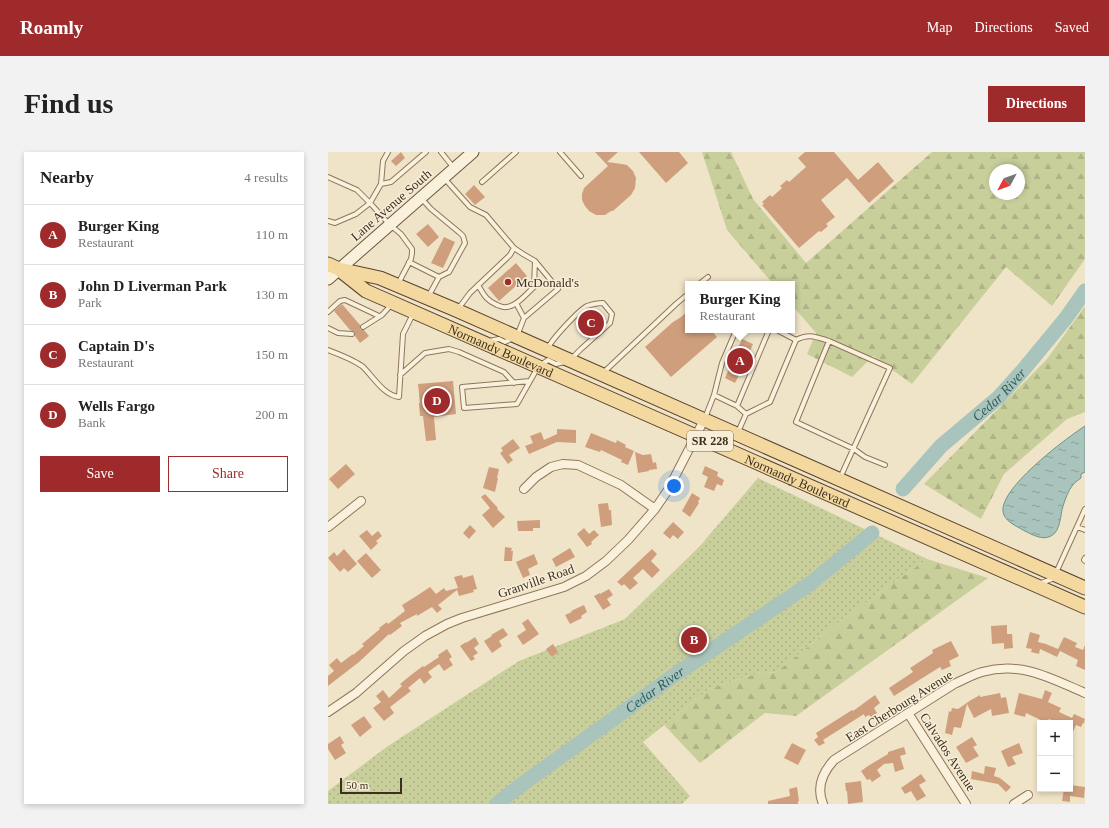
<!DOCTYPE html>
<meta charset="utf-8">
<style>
:root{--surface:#fff;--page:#f2f2f2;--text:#222;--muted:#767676;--line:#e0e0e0;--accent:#9e2a2b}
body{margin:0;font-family:Georgia,serif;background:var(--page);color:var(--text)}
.controls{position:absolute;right:12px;bottom:12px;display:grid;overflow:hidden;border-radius:0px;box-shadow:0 2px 6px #0003}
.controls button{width:36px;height:36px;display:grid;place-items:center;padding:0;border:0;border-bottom:1px solid var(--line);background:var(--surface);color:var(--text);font:20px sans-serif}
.compass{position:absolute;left:661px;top:12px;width:36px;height:36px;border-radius:50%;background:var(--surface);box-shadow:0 2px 6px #0003;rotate:229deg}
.scale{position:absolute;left:12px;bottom:10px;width:62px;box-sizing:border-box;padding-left:4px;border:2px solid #3d2e20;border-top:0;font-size:11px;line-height:14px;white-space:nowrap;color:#3d2e20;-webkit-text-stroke:3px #f7eed8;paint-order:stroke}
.you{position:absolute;left:346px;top:334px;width:14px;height:14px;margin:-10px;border:3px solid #fff;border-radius:50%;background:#1a73e8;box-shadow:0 0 0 6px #1a73e833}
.badge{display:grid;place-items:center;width:26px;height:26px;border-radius:50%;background:var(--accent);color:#fff;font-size:13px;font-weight:700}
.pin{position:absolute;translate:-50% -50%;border:2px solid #fff;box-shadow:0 1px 4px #0006}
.popup{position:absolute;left:357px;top:129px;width:110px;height:52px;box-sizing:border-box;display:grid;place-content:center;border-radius:0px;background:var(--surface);filter:drop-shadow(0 1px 3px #0005);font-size:13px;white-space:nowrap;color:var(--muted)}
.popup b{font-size:15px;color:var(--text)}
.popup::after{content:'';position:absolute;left:50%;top:100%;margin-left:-8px;border:8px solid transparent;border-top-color:var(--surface)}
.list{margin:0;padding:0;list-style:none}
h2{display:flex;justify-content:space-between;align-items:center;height:52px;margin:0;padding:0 16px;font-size:17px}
h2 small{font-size:13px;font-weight:400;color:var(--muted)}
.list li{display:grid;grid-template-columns:26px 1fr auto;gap:12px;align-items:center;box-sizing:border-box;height:60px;padding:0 16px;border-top:1px solid var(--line)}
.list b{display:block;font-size:15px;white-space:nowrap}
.list p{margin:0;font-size:13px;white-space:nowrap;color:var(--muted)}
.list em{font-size:13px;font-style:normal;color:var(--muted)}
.actions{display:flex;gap:8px;padding:12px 16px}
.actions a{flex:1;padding:9px 0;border:1px solid var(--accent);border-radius:0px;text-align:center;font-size:14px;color:var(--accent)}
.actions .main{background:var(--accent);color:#fff}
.map{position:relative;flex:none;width:757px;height:652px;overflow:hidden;border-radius:0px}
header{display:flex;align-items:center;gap:24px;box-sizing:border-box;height:56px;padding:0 20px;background:var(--accent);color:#fff}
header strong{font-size:19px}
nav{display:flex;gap:22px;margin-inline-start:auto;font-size:14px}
.intro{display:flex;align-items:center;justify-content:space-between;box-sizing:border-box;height:96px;padding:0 24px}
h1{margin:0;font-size:28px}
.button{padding:10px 18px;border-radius:0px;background:var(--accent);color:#fff;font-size:14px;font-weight:700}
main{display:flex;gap:24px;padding:0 24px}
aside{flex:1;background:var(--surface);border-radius:0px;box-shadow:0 2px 6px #0003}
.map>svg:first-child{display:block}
</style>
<header>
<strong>Roamly</strong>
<nav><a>Map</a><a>Directions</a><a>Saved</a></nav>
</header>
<div class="intro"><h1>Find us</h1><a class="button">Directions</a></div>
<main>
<aside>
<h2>Nearby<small>4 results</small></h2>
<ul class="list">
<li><span class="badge">A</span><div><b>Burger King</b><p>Restaurant</p></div><em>110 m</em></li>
<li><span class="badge">B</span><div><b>John D Liverman Park</b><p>Park</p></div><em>130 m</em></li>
<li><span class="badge">C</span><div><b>Captain D's</b><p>Restaurant</p></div><em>150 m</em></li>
<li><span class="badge">D</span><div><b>Wells Fargo</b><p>Bank</p></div><em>200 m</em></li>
</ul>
<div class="actions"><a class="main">Save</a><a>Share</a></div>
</aside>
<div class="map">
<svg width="757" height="652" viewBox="0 0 757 652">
<defs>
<pattern id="forest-firs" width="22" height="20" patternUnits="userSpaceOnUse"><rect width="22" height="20" fill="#c9cf9b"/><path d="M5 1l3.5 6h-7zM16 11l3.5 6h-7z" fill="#aeb285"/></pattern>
<pattern id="park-dots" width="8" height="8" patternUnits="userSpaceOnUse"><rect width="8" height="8" fill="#c9cf9b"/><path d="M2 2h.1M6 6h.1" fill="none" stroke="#aeb285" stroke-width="1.8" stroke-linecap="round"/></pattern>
<pattern id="water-ripples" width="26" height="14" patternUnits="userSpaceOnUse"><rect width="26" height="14" fill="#a9c4bc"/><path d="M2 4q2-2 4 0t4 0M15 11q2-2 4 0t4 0" fill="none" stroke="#8ba098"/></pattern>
</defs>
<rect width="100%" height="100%" fill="#f0e4c8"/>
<!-- forest -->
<path fill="url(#forest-firs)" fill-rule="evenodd" d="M 374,0 L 403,0 L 425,47 L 478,111 L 604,0 L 757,0 L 757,107 L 724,154 L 678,115 L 584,232 L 545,204 L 524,225 L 479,202 L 488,181 L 464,153 L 464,132 L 445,132 L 399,78 ZM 667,18 L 691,18 L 691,42 L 667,42 Z
M 757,154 L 757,260 L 739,267 L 676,322 L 653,367 L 596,332 L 719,207 Z
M 599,407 L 660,426 L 468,564 L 437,561 L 372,611 L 336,573 L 381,537 L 427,522 L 448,520 L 516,466 Z"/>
<!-- park -->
<path fill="url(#park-dots)" d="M 430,326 L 599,407 L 516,466 L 448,520 L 427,522 L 381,537 L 315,590 L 362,644 L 354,652 L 0,652 L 0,639 L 60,594 L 191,509 L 297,467 L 372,394 Z"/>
<!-- water -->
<path fill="url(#water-ripples)" stroke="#6f938a" d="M 757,274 L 757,320 L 753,322 L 753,326 C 750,328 746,331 744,334 C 740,339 737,348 735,354 C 732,363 733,379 723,384 C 714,389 703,382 695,378 C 688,374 679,370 676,363 C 665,340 740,285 757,274 Z"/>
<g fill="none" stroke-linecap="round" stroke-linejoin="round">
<!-- river -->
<g stroke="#a9c4bc" stroke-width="15">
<path id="s1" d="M 575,337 L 613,294 L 671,245 L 696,217 L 738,166 L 757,139"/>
<path id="s2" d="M 169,652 L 193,633 L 351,520 L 483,431 L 544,381"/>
</g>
</g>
<!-- building -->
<path fill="#cf9f7d" d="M 73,0 L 77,6 L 68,14 L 63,9 Z
M 267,0 L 290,0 L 279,10 L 294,12 L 299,13 L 305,19 L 308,26 L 307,36 L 303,43 L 285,59 L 283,59 L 277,63 L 268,63 L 261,59 L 257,54 L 254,48 L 254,42 L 256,36 L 280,14 Z
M 311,0 L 351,0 L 360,11 L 338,31 Z
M 477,0 L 506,0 L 530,28 L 550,10 L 566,29 L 541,51 L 519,26 L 493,48 L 507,65 L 498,72 L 500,74 L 493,80 L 491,79 L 471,96 L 434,53 L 436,52 L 434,50 L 442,43 L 444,45 L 454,36 L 452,34 L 459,28 L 461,30 L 478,15 L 470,6 Z
M 146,33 L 157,45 L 147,53 L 137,42 Z
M 100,72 L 111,85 L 100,95 L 88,82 Z
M 116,85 L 127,90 L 115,116 L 103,111 Z
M 188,111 L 199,124 L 171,149 L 160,136 Z
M 14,152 L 32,173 L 32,177 L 36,178 L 41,184 L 32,191 L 27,184 L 27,180 L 22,178 L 6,159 Z
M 262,158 L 266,158 L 272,165 L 273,164 L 276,168 L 276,172 L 262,184 L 259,184 L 255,179 L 251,179 L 252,176 L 249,173 L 250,169 Z
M 360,159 L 360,178 L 383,178 L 389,185 L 343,225 L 317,195 L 345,170 L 353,165 Z
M 414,187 L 425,192 L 419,206 L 422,207 L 415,222 L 412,221 L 407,231 L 397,226 Z
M 125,229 L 128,262 L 106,265 L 108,288 L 98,289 L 95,264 L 92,264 L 91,251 L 92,251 L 90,232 Z
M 229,277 L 248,278 L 248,291 L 229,290 L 201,302 L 197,294 L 205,291 L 202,284 L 213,280 L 216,288 L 229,282 Z
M 263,281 L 288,291 L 289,288 L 298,293 L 297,295 L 306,299 L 300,313 L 293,310 L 294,308 L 273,298 L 272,300 L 257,295 Z
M 185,287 L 192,296 L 181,303 L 185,308 L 180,312 L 172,301 L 175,299 L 173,296 Z
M 307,300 L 315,303 L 323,302 L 325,311 L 328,310 L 329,317 L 321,318 L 321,319 L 310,321 Z
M 18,312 L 27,322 L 10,337 L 1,327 Z
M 377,314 L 390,320 L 389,324 L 396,328 L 394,334 L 389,332 L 386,339 L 376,335 L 380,325 L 374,322 Z
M 161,315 L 171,317 L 169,326 L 170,326 L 167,340 L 155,336 Z
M 364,341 L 372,346 L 370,350 L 371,351 L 362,365 L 354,359 Z
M 157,342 L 170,356 L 169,357 L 177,365 L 165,376 L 154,363 L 162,356 L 153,345 Z
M 280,351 L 281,358 L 283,358 L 284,373 L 273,375 L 270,352 Z
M 212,368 L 212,376 L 205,376 L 205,379 L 190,379 L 189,369 Z
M 345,370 L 356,380 L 350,387 L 345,383 L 342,387 L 335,381 Z
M 142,373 L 148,379 L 141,387 L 135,381 Z
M 256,376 L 261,382 L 266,378 L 271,383 L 263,390 L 264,392 L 259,395 L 249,382 Z
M 39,378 L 44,384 L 50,379 L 54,384 L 48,389 L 50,391 L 43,398 L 31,384 Z
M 177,395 L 184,396 L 183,399 L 185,399 L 184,409 L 176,409 Z
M 242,396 L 247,405 L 228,415 L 224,407 Z
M 16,397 L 29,412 L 20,420 L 16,416 L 12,420 L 0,406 L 6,400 L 9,404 Z
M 324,397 L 329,402 L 323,409 L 332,418 L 324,426 L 315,417 L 305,426 L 310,431 L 302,438 L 296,432 L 294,434 L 289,430 Z
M 38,401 L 53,418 L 44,426 L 29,409 Z
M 206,402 L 210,412 L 200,417 L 202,423 L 195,426 L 188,410 Z
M 134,423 L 135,426 L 145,423 L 149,437 L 145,438 L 146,440 L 131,444 L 129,438 L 110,453 L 114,457 L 109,461 L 104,455 L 89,464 L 89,462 L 72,471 L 74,474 L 62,483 L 61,482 L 31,510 L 0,534 L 0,524 L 6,519 L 1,513 L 9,506 L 13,511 L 25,502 L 25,503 L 36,494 L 34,492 L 52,477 L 51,476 L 59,470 L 60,472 L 77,459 L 74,453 L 90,443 L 102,435 L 108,442 L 116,436 L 118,439 L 130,436 L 126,425 Z
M 281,437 L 285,443 L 279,447 L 283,453 L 275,458 L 266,444 L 272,441 L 272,442 Z
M 256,453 L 259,460 L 253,464 L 254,466 L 242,472 L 237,463 L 244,460 L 243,459 Z
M 200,467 L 211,482 L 195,493 L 189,484 L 198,478 L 194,471 Z
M 679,473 L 679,482 L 684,482 L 685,496 L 676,497 L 676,491 L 664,492 L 663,474 Z
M 175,476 L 180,483 L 171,489 L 174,494 L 164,501 L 156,489 L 164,484 L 163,483 Z
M 702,480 L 712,483 L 710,490 L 718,492 L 730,497 L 736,485 L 749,491 L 747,495 L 755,498 L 757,493 L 757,518 L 748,514 L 750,508 L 732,499 L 729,505 L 712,497 L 711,502 L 703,500 L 704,497 L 698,496 Z
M 147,485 L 151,492 L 146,496 L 150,501 L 145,504 L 147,507 L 143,509 L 132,494 L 138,490 L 138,491 Z
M 623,489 L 631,504 L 621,509 L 623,514 L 614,518 L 612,515 L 566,544 L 561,536 L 585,520 L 582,516 L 605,501 L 604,498 Z
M 225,492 L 230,500 L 224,505 L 218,497 Z
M 119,497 L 124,505 L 121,507 L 125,513 L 116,519 L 111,512 L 100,520 L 104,525 L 96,532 L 92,526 L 80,536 L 83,539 L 62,555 L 66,561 L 56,569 L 45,556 L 53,550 L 48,544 L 55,538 L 61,546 L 74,534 L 72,532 L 83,523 L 95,514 L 96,515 L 111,505 L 110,503 Z
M 717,538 L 724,541 L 720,550 L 733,556 L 731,560 L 744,566 L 746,562 L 757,567 L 756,570 L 757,571 L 755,571 L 753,575 L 748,573 L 742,586 L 742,571 L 731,571 L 721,567 L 719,571 L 698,561 L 697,565 L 686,562 L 691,541 L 714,547 Z
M 672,541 L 673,546 L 678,545 L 681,561 L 664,564 L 663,557 L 646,566 L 639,552 L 633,576 L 626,575 L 624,583 L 617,581 L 621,559 L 623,560 L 624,556 L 630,557 L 643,548 L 652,543 L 652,545 Z
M 547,543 L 552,551 L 546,556 L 549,561 L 543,565 L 541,563 L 537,565 L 536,562 L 495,588 L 497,591 L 491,594 L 486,588 L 490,585 L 488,581 L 524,558 L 525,559 Z
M 36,564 L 44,575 L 32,585 L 23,573 Z
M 12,584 L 16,591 L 13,593 L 18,601 L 7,608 L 0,597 L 0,592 Z
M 644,585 L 649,593 L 645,595 L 651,604 L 638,611 L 628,595 Z
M 464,591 L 478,598 L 470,613 L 456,606 Z
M 691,591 L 695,601 L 684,605 L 688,612 L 680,615 L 673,599 Z
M 576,595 L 578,602 L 572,604 L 576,617 L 567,620 L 565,611 L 556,612 L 549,618 L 553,624 L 544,630 L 542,627 L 539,628 L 533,619 L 540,614 L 560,602 L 560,600 Z
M 657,614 L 668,616 L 666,624 L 672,626 L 683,635 L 678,640 L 670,632 L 643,627 L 644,619 L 656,622 Z
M 593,622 L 598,629 L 591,633 L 598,644 L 589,649 L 583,639 L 577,642 L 573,636 Z
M 533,629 L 535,650 L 520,652 L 519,639 L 518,639 L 517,631 Z
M 742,633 L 757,635 L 756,646 L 742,644 L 742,650 L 734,649 L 736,637 L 742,637 Z
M 469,635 L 471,649 L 470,649 L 470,652 L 440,652 L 440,649 L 462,644 L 461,637 Z"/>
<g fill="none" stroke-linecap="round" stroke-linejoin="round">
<defs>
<path id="service" d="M 113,0 L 125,15
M 232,0 L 253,24
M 0,25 L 29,38 L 42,51 L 53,32 L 63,30 L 98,0
M 116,26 L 142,55 L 158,63 L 186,96 L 195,102 L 207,109 L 230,137 L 196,166 L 189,184 L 177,190 L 171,187 L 161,189
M 154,30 L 188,0
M 53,32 L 55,9 L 60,0
M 93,46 L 103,57 L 132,81 L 135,84 L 137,91 L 121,120 L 111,125 L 100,145
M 0,69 L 7,71 L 28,62 L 42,51 L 62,73 L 73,82 L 84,97 L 84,101 L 83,107 L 70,132
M 81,110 L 111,125
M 371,132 L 380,125
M 150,133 C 156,143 158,148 169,153 C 172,154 176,156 178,155 C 188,155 199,141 206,135 L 207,109
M 188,151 L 196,166
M 130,157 L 142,141 L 182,103 L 186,96
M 0,160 L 12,149 L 17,148 L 51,164
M 35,175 L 54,163 L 64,152
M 0,176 L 10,181 L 24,182
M 468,188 C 481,181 488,185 501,189 L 468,270 L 526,297 L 537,305 L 557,313
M 501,189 L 562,216 L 512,326
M 220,196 C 224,187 251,158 259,154 C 265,152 269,151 275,151 L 284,162 L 282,171 L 253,197 L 244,206
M 0,198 C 8,201 27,209 34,214 C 45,224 55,243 71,245 L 75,182 L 85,162
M 276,220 L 348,152 L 360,142
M 72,223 L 97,201 L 121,197 L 131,200 L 176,220 L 186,231
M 202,229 L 134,235 L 136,256 L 189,252 L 210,215 L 220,208 L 228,212 L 237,210
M 386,243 L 394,211 L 406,183 L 413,178
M 418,262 L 409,254 L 441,178
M 377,266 L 386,243 L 409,254
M 410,280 L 418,262 L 442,250 L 468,188 L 449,178
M 749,375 L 757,378
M 757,406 L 756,408 L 757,409
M 713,431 L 724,427 L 727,423 L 757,357"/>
<path id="minor" d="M 196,337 L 208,325 L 223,315 L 235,312 L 250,313 L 293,333 L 327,357
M 0,375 L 33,349
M 0,560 L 28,541 L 76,499 L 97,484 L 119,472 L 134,466 L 236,435 L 258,424 L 278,409 L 300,388 L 327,357 L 340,338 L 376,268
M 580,561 L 638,652
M 495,652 C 488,635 495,620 506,608 L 626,532 C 635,528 644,523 654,520 C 694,509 722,526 757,541
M 686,652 L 700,643"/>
<path id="secondary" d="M 0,127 L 145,0"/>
<g id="primary">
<path d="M 0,112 L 11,117 L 52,126 L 128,158 L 757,436"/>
<path id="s3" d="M 14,120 L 38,139 L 757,455"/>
</g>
</defs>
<!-- service casing -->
<use href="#service" stroke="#8d765c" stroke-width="6"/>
<!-- minor casing -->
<use href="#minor" stroke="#8d765c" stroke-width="10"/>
<!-- secondary casing -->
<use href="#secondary" stroke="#6f573f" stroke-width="13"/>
<!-- primary casing -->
<use href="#primary" stroke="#5b4430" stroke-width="15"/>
<!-- service -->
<use href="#service" stroke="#faf1dc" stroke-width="4"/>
<!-- minor -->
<use href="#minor" stroke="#faf1dc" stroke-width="8"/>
<!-- secondary -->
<use href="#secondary" stroke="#faf1dc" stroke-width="11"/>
<!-- primary -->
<use href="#primary" stroke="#f3d9a0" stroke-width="13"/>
</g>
<!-- markers -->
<circle fill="#9e2a2b" stroke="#f7eed8" stroke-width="1.5" cx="180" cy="130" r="4"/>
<g text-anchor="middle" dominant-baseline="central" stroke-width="3" stroke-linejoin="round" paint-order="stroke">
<!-- shield labels -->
<rect fill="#f7eed8" stroke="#756857" stroke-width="1" x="359" y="279" width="46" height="20" rx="3"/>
<g font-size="12" font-weight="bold" fill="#3d2e20">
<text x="382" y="289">SR 228</text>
</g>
<!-- street labels -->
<g font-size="13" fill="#3d2e20" stroke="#f7eed8">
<text transform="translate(63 53) rotate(-41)">Lane Avenue South</text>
<text stroke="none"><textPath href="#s3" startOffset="178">Normandy Boulevard</textPath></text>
<text stroke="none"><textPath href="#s3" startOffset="502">Normandy Boulevard</textPath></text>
<text transform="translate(208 429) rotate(-19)">Granville Road</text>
<text transform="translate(571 554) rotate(-32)">East Cherbourg Avenue</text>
<text transform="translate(620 600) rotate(57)">Calvados Avenue</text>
</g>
<!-- poi labels -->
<g font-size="13" fill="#3d2e20" stroke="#f7eed8" text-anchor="start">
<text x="188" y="130">McDonald's</text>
</g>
<!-- water labels -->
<g font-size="14" font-style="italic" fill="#2f5d5a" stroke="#f7eed8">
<text stroke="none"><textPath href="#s1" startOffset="135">Cedar River</textPath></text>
<text stroke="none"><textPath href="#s2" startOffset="195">Cedar River</textPath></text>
</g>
</g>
</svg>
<div class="controls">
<button>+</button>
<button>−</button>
</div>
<svg class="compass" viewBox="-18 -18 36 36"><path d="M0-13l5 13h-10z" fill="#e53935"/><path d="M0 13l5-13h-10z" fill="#767676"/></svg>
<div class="scale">50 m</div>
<div class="you"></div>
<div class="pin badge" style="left:412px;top:209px">A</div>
<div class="popup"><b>Burger King</b>Restaurant</div>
<div class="pin badge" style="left:366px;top:488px">B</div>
<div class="pin badge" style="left:263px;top:171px">C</div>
<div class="pin badge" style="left:109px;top:249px">D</div>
</div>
</main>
